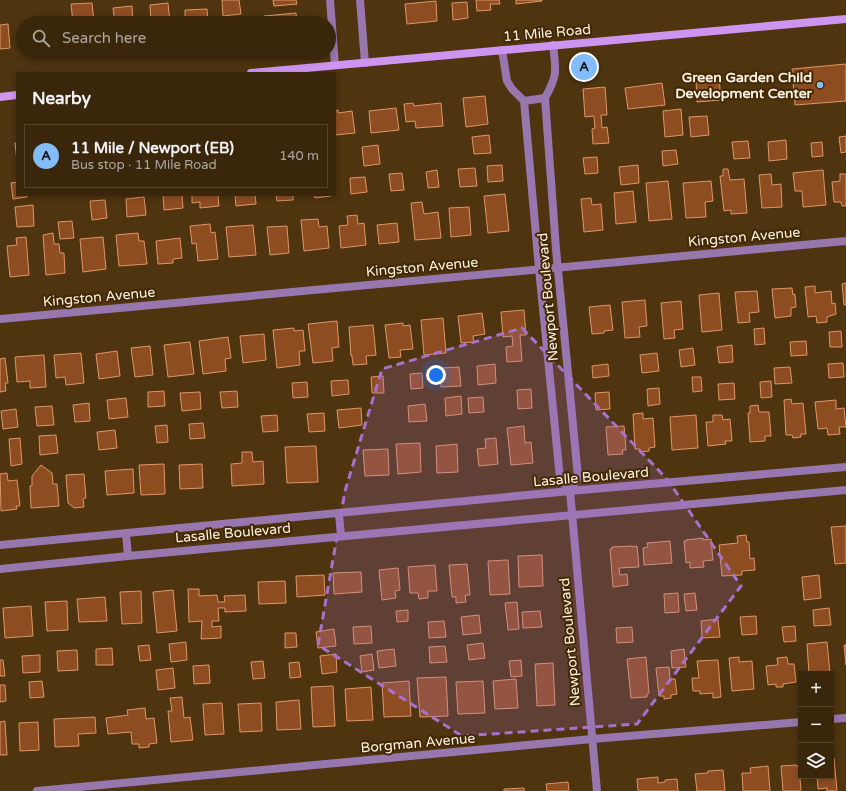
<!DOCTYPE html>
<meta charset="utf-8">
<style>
:root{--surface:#3a270b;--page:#453319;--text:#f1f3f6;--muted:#aba59d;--line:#54442c;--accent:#83bcfb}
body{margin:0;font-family:"Varela Round",sans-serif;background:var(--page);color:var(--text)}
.controls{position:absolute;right:12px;bottom:12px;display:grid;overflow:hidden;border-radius:0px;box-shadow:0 2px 6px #0003}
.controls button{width:36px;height:36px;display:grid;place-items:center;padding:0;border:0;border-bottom:1px solid var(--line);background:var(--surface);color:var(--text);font:20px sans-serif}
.you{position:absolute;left:436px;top:375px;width:14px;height:14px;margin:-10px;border:3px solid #fff;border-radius:50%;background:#1a73e8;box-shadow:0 0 0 6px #1a73e833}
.badge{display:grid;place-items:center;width:26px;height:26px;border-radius:50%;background:var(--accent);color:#111;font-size:13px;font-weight:700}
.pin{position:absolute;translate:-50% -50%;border:2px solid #fff;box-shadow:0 1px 4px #0006}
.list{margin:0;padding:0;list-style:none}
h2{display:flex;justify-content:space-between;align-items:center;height:52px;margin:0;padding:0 16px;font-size:17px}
h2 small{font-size:13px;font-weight:400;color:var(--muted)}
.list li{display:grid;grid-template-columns:26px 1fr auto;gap:12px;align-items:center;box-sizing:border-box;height:64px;margin:0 8px 8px;padding:0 8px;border:1px solid var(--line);border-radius:0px}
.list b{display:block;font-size:15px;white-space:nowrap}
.list p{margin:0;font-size:13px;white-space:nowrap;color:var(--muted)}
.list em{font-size:13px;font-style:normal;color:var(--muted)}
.icon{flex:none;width:22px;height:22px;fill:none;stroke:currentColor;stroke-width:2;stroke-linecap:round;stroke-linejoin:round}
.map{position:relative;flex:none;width:846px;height:791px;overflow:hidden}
.search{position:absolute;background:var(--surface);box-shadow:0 2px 6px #0003;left:16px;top:16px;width:320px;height:44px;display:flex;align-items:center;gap:10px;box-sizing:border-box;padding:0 14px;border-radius:22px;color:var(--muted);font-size:15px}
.panel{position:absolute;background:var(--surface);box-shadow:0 2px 6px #0003;left:16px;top:72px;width:320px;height:124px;border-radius:0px}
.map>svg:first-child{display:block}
</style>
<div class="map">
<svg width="846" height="791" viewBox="0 0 846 791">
<rect width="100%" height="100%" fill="#4e340f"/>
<!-- building -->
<path fill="#8e4d20" stroke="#de966a" d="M 222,0 L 239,0 L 241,14 L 223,16 Z
M 273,0 L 296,0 L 297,4 L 274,6 Z
M 476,0 L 499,0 L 500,4 L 490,4 L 491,10 L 477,11 Z
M 516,0 L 542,0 L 542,1 L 516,4 Z
M 436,1 L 437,21 L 407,24 L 405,4 Z
M 467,2 L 468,18 L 453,20 L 452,3 Z
M 92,3 L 94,23 L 73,23 L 71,4 Z
M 168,3 L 170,23 L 151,23 L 150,5 Z
M 132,6 L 133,23 L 115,23 L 113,8 Z
M 207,9 L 208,23 L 185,23 L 185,10 Z
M 296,13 L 297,23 L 265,23 L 264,16 Z
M 63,17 L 64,23 L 43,23 L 42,19 Z
M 241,19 L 242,23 L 223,23 L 223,20 Z
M 8,24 L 10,48 L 0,49 L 0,25 Z
M 846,64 L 846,101 L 795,105 L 792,69 Z
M 719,77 L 721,100 L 697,102 L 696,79 Z
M 662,83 L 665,105 L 628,109 L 625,88 Z
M 605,87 L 607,115 L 601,115 L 602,128 L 607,127 L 609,143 L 593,144 L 592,129 L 595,128 L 594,116 L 585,117 L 583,89 Z
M 485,96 L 488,124 L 466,127 L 463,98 Z
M 413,103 L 414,106 L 441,103 L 443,126 L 416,128 L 415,121 L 406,122 L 404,104 Z
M 396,108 L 399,130 L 371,133 L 369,111 Z
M 681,109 L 683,135 L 665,137 L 663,111 Z
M 338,110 L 338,113 L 352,111 L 355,133 L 335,135 L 335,111 Z
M 707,116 L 709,135 L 691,137 L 689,117 Z
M 489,135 L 491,153 L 474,154 L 472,137 Z
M 846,136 L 846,152 L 841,153 L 839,137 Z
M 786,140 L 787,159 L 769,161 L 768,142 Z
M 748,141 L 750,158 L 734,159 L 732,142 Z
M 822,142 L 823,156 L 812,157 L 811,143 Z
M 15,143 L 17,143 L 17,161 Z
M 378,145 L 380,164 L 364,166 L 362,147 Z
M 676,150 L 678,164 L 663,166 L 662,151 Z
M 597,157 L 598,173 L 585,174 L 583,158 Z
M 502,165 L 503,181 L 488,182 L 487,166 Z
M 638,165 L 639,183 L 621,185 L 619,167 Z
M 475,168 L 477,186 L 460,187 L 458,169 Z
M 723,169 L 728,169 L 730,180 L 744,179 L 747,213 L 731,214 L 731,210 L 724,211 L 720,176 L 723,176 Z
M 437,170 L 439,187 L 428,188 L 426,172 Z
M 823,170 L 826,205 L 803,207 L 802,191 L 795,191 L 793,173 Z
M 402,173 L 404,190 L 391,191 L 389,174 Z
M 771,174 L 772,185 L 781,184 L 782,207 L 762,208 L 759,175 Z
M 840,174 L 846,174 L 846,206 L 842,206 L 841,202 L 834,202 L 832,182 L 840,181 Z
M 365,177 L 367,192 L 351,194 L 350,178 Z
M 668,181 L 672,219 L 649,221 L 646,183 Z
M 711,181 L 713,201 L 705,202 L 706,217 L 686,218 L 683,183 Z
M 17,182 L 17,195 L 27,195 L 27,197 L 13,199 L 11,183 Z
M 633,191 L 636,222 L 616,224 L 614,193 Z
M 505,194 L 509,231 L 488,233 L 484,196 Z
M 163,195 L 182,195 L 183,208 L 164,210 Z
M 192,195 L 218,195 L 219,206 L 200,208 L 200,202 L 192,203 Z
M 235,195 L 255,195 L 256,204 L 236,206 Z
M 276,195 L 293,195 L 293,200 L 277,201 Z
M 314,195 L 330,195 L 331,196 L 315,198 Z
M 144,197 L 146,215 L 127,217 L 126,199 Z
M 591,198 L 592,205 L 601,204 L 603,230 L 584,232 L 581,199 Z
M 105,200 L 107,218 L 92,220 L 90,201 Z
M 422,202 L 424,214 L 438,212 L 441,238 L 415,240 L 411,203 Z
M 33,205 L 34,226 L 17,227 L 15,207 Z
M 469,207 L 471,235 L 451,237 L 449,208 Z
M 357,215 L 358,224 L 364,223 L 366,245 L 341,248 L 339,226 L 348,225 L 347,216 Z
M 318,219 L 319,227 L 327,226 L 329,248 L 304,251 L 301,220 Z
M 72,221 L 74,238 L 60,239 L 58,222 Z
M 397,223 L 399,242 L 379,244 L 377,225 Z
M 210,224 L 211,233 L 215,232 L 218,259 L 198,261 L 196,243 L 192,244 L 190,226 Z
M 253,225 L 256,255 L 229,257 L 226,227 Z
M 287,226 L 289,253 L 270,255 L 267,227 Z
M 53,233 L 54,244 L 59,244 L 60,253 L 64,253 L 65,273 L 46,275 L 43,235 Z
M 138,233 L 139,241 L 144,241 L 147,264 L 119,266 L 116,235 Z
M 26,237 L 29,275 L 10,277 L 7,246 L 17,245 L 16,238 Z
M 103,237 L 106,269 L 83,272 L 80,239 Z
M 180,238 L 182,258 L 173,259 L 173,263 L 158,264 L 156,241 Z
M 846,283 L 846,305 L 844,305 L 842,284 Z
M 815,286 L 815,293 L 831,291 L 832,304 L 835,303 L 836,314 L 827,317 L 827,322 L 817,323 L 816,316 L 808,317 L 805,287 Z
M 792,288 L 793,295 L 795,294 L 796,307 L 791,308 L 791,316 L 775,318 L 772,289 Z
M 757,291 L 759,312 L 749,313 L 750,322 L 738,323 L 735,292 Z
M 719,293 L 722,330 L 702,332 L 699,295 Z
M 645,300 L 647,326 L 639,327 L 640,337 L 625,338 L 622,302 Z
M 681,301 L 683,329 L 674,330 L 675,338 L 664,339 L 661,303 Z
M 610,305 L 613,330 L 604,331 L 604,333 L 592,334 L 589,307 Z
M 524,310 L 526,335 L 520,335 L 522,361 L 507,362 L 506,347 L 513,346 L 512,336 L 503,337 L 501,312 Z
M 482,313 L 485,334 L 473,336 L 474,342 L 461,343 L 458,316 Z
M 443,318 L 446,353 L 424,355 L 421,320 Z
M 337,321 L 339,347 L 332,348 L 333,361 L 313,363 L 308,324 Z
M 403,323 L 403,326 L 410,325 L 413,349 L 400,350 L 401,357 L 389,358 L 385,325 Z
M 373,325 L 376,355 L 366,356 L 367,364 L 353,365 L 352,356 L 351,356 L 349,327 Z
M 294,328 L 294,331 L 303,330 L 305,351 L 299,351 L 300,365 L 277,368 L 273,330 Z
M 764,328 L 765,344 L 755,345 L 754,329 Z
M 841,331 L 842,347 L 830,347 L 829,332 Z
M 264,334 L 266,360 L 243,363 L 240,336 Z
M 228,337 L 231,358 L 225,359 L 226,371 L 203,374 L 199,341 Z
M 806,341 L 807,355 L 791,356 L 790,342 Z
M 190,342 L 194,374 L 168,377 L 164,345 Z
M 732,345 L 733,362 L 719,363 L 717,347 Z
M 150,346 L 153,375 L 135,377 L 131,348 Z
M 693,348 L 695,365 L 681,367 L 679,350 Z
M 117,351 L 120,376 L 99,379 L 96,354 Z
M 81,353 L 84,383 L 66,385 L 65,377 L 56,378 L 54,355 Z
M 657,353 L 659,371 L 642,373 L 640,355 Z
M 44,355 L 46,387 L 30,388 L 30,381 L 17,382 L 15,357 Z
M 5,358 L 8,383 L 5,383 L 6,391 L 0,392 L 0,359 Z
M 843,363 L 844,377 L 829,378 L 828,364 Z
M 495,364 L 496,383 L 478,385 L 477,366 Z
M 608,364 L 609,376 L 593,378 L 592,366 Z
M 459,367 L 461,386 L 441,387 L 440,368 Z
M 790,367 L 792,383 L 775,384 L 774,368 Z
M 422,373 L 423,388 L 411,389 L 410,374 Z
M 383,376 L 384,393 L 372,393 L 371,377 Z
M 692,377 L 701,377 L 702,391 L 693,392 Z
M 348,380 L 349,394 L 332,396 L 331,381 Z
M 771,381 L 772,397 L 761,398 L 760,382 Z
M 307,382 L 308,397 L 293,398 L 292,383 Z
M 734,383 L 735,399 L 719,400 L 718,384 Z
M 659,388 L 660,404 L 648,406 L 647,389 Z
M 531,389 L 532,408 L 518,409 L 517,390 Z
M 164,391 L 165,406 L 148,407 L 148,392 Z
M 237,391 L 238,407 L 222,408 L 220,392 Z
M 200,392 L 201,409 L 182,411 L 180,393 Z
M 609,392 L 610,409 L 596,410 L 595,393 Z
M 461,396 L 462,414 L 446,416 L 445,398 Z
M 483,397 L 484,412 L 469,413 L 468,398 Z
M 126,398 L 128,417 L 109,419 L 107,400 Z
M 791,399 L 792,404 L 803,403 L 806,434 L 801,434 L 801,437 L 793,438 L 792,435 L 786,435 L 784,400 Z
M 836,400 L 836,409 L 844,408 L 846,427 L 839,427 L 840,434 L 828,435 L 827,428 L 818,429 L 815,402 Z
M 89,403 L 90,421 L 75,422 L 73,405 Z
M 425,404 L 427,421 L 409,422 L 408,406 Z
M 758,405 L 759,412 L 769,412 L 771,436 L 765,436 L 765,441 L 750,442 L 748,413 L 750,413 L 750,406 Z
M 52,406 L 54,425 L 37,426 L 35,407 Z
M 361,408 L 362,425 L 339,428 L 337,410 Z
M 16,409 L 18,427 L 3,429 L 1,411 Z
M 324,413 L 325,431 L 309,432 L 307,414 Z
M 643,413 L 643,419 L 653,418 L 655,447 L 649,448 L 649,451 L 641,452 L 640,449 L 635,449 L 633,414 Z
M 277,415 L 278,431 L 263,432 L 261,416 Z
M 696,415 L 698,448 L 672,450 L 670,417 Z
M 713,415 L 722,415 L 723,420 L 730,419 L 732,441 L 725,441 L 726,444 L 708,446 L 706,422 L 713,422 Z
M 203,423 L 205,438 L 190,439 L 189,424 Z
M 167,425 L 168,442 L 157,443 L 155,426 Z
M 524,426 L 525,443 L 531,442 L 533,463 L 511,465 L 507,428 Z
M 624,426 L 626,450 L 622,450 L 623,454 L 608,455 L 606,427 Z
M 115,430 L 117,448 L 99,450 L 97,432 Z
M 56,435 L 58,453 L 40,455 L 39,436 Z
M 20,438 L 22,464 L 11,466 L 9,439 Z
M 496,438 L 498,464 L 479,466 L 477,449 L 486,448 L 485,439 Z
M 420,443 L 421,472 L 398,474 L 396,444 Z
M 457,444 L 458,472 L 437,473 L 436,446 Z
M 316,446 L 318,482 L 287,483 L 285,447 Z
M 388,449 L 389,475 L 365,476 L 363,450 Z
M 242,452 L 252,452 L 253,462 L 263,461 L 264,484 L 232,486 L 231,464 L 242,463 Z
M 164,464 L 165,494 L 141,495 L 139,465 Z
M 202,464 L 203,488 L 180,489 L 179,465 Z
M 41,465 L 52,473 L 53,484 L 57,484 L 59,506 L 31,508 L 30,486 L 32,486 L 32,476 Z
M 133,469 L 134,493 L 107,495 L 105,471 Z
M 7,473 L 8,481 L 17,480 L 20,506 L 16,506 L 17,509 L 1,511 L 0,474 Z
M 84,474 L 86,498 L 83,499 L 84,507 L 74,508 L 68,503 L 66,475 Z
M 846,526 L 846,563 L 835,564 L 831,527 Z
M 746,535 L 747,542 L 749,542 L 750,559 L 754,558 L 755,570 L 742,571 L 742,575 L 722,576 L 719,545 L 738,543 L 737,536 Z
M 703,538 L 703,540 L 711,539 L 713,560 L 703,561 L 704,567 L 690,568 L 690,562 L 686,563 L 684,541 L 686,541 L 686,540 Z
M 670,541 L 672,563 L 644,565 L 643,548 L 648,547 L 647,543 Z
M 632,546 L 632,547 L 637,546 L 639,567 L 619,568 L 620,575 L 627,574 L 628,585 L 613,587 L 610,549 L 612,549 L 612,547 Z
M 542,555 L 543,586 L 519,587 L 518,556 Z
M 508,560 L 510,594 L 490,595 L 488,561 Z
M 467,564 L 470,595 L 465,595 L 466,602 L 456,603 L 456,597 L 452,597 L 449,565 Z
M 435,565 L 437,591 L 428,591 L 428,598 L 419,599 L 418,593 L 410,593 L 408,567 Z
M 398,568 L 400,590 L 395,591 L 396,598 L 382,600 L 379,570 Z
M 361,572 L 362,592 L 334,594 L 333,573 Z
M 324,575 L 325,595 L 297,597 L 296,576 Z
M 819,575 L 821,598 L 804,600 L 802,577 Z
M 285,581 L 286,603 L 259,604 L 258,582 Z
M 188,589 L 199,589 L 199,596 L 217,595 L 218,602 L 225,602 L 224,596 L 245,595 L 246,611 L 225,612 L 225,608 L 218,608 L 219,621 L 212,621 L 212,627 L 221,626 L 221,638 L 201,639 L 202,621 L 189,622 Z
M 173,590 L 177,631 L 157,633 L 153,592 Z
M 141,591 L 142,623 L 122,624 L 120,592 Z
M 678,593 L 679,612 L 665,613 L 664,594 Z
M 695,593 L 697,610 L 686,611 L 684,594 Z
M 105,597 L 107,621 L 79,622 L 77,599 Z
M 67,601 L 68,630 L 47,631 L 45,602 Z
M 517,602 L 519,629 L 508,630 L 505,603 Z
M 31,606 L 33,636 L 5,638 L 3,608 Z
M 829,608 L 831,625 L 814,626 L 813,610 Z
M 408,610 L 408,621 L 397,622 L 396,611 Z
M 540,611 L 542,627 L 523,628 L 522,612 Z
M 479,615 L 481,633 L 463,635 L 461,617 Z
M 756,616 L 757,634 L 742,635 L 740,617 Z
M 718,619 L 720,637 L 702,638 L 701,621 Z
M 444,621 L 446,637 L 429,638 L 428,622 Z
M 371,626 L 372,643 L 354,644 L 353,627 Z
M 795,626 L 796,641 L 784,642 L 782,627 Z
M 632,627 L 633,642 L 617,643 L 616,628 Z
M 334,629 L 336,646 L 318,648 L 316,632 Z
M 285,633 L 296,633 L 297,647 L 285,648 Z
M 186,642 L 187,660 L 171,662 L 169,644 Z
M 827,642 L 830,674 L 809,674 L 807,644 Z
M 483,643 L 485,658 L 469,660 L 467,645 Z
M 149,645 L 151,660 L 140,661 L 138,646 Z
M 844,645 L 846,645 L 846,665 Z
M 445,646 L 447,662 L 430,663 L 429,647 Z
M 112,648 L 113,665 L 96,665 L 96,649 Z
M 394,649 L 396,666 L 379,668 L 377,651 Z
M 684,649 L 686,667 L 672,668 L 671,651 Z
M 77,650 L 78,670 L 58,671 L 57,651 Z
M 336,654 L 337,672 L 322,674 L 320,656 Z
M 372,654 L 374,670 L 362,672 L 360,656 Z
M 40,655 L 40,672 L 23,673 L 22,656 Z
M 646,657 L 649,693 L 647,694 L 647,697 L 631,698 L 627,659 Z
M 739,657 L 739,662 L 752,661 L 754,689 L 732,691 L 729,658 Z
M 787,657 L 788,664 L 794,664 L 796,682 L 783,684 L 783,687 L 776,687 L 776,684 L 768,685 L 766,666 L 778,665 L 777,658 Z
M 0,660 L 3,660 L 5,676 L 0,676 Z
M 521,660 L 522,676 L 511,677 L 509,661 Z
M 718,660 L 721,697 L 713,698 L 713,693 L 700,694 L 700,691 L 693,691 L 692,678 L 699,678 L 697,661 Z
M 263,661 L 265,678 L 253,679 L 251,662 Z
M 299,662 L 301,677 L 290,678 L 289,663 Z
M 553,663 L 555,705 L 537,706 L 535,664 Z
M 209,665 L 210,683 L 194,684 L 193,666 Z
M 669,667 L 670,679 L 675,679 L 677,694 L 671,695 L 671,698 L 664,699 L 664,696 L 659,696 L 656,668 Z
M 173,668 L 175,688 L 158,690 L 156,670 Z
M 446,677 L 448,716 L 420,717 L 417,678 Z
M 516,679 L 518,708 L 495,709 L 493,681 Z
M 42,681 L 44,697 L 30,698 L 29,682 Z
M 409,681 L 411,716 L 384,717 L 382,683 Z
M 483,681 L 485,713 L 458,714 L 456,682 Z
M 0,685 L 5,685 L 6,701 L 0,702 Z
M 333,686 L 335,726 L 313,727 L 311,687 Z
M 371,687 L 373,720 L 347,721 L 345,689 Z
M 182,697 L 184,718 L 190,717 L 193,740 L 171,742 L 168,711 L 172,711 L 170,698 Z
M 299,700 L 301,729 L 277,730 L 276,702 Z
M 222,703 L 224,734 L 205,735 L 203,704 Z
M 261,703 L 262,731 L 240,732 L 238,704 Z
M 145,708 L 146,719 L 154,718 L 157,743 L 149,744 L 149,747 L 139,748 L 139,744 L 132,744 L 131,732 L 108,734 L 106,718 L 128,715 L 127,710 Z
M 95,717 L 96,733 L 78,734 L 79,746 L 55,747 L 54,719 Z
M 5,721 L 7,755 L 0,755 L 0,722 Z
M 38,722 L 39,750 L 20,751 L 19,723 Z
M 831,758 L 834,758 L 837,791 L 827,791 L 827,788 L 818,789 L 817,776 L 831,776 Z
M 796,765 L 796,766 L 799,766 L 801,791 L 783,791 L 781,766 Z
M 768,766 L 770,791 L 743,791 L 742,773 L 751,773 L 750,768 Z
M 723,770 L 725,791 L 697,791 L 695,774 L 708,773 L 708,771 Z
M 658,777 L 658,783 L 665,782 L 665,780 L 677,779 L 678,791 L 638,791 L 637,779 Z
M 568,782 L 569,791 L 547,791 L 546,784 Z
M 524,788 L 524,791 L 504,791 L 504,789 Z"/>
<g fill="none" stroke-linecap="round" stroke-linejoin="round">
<!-- street -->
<path stroke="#9876ae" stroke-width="8" d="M 330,0 L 335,65
M 360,0 L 365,63
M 502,50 L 507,81 L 512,89 L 524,101 L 539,269 L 560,478 L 570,491 L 578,477 L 556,249 L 545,98 C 558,75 556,71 553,45
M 524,101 L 545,98
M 0,319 L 846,241
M 570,491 L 597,791
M 339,514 L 341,536
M 126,534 L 128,556
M 0,545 L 570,491 L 846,467
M 0,569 L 128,556 L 846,490
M 831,719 L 846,718
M 37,791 L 592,739 L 801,722"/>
<!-- secondary -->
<path stroke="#cd95ef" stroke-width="8" d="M 251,73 L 846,19
M 0,97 L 17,95"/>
</g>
<!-- marked area -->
<path fill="#a871cc" fill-opacity="0.2" stroke="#a871cc" stroke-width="3" stroke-dasharray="8 5" stroke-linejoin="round" d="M 522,328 L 667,479 L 741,586 L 637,724 L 462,736 L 318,645 L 345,491 L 382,369 Z"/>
<!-- markers -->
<circle fill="#83bcfb" stroke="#432903" stroke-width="1.5" cx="820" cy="85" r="4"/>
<g text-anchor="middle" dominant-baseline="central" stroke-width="4" stroke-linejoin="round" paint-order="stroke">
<!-- street labels -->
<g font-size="14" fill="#fdf2e5" stroke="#432903">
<text transform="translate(547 33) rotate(-5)">11 Mile Road</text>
<text transform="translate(744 237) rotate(-5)">Kingston Avenue</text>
<text transform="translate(422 267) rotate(-5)">Kingston Avenue</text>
<text transform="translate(99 297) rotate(-5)">Kingston Avenue</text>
<text transform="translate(548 297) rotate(-95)">Newport Boulevard</text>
<text transform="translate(591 477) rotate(-5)">Lasalle Boulevard</text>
<text transform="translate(233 533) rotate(-5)">Lasalle Boulevard</text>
<text transform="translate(570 642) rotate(-95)">Newport Boulevard</text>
<text transform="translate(418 743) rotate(-5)">Borgman Avenue</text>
</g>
<!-- poi labels -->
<g font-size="14" font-weight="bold" fill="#fdf2e5" stroke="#432903" text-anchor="end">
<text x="812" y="77">Green Garden Child<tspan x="812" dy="16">Development Center</tspan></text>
</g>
</g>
</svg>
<div class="controls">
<button>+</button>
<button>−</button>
<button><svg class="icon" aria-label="layers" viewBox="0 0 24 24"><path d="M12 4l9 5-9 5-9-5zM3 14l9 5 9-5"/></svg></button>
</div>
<div class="you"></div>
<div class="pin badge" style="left:584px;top:67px">A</div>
<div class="search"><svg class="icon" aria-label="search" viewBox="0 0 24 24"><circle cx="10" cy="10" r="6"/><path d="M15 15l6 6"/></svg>Search here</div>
<section class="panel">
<h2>Nearby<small></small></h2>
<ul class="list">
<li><span class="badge">A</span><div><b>11 Mile / Newport (EB)</b><p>Bus stop · 11 Mile Road</p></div><em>140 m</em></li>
</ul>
</section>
</div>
